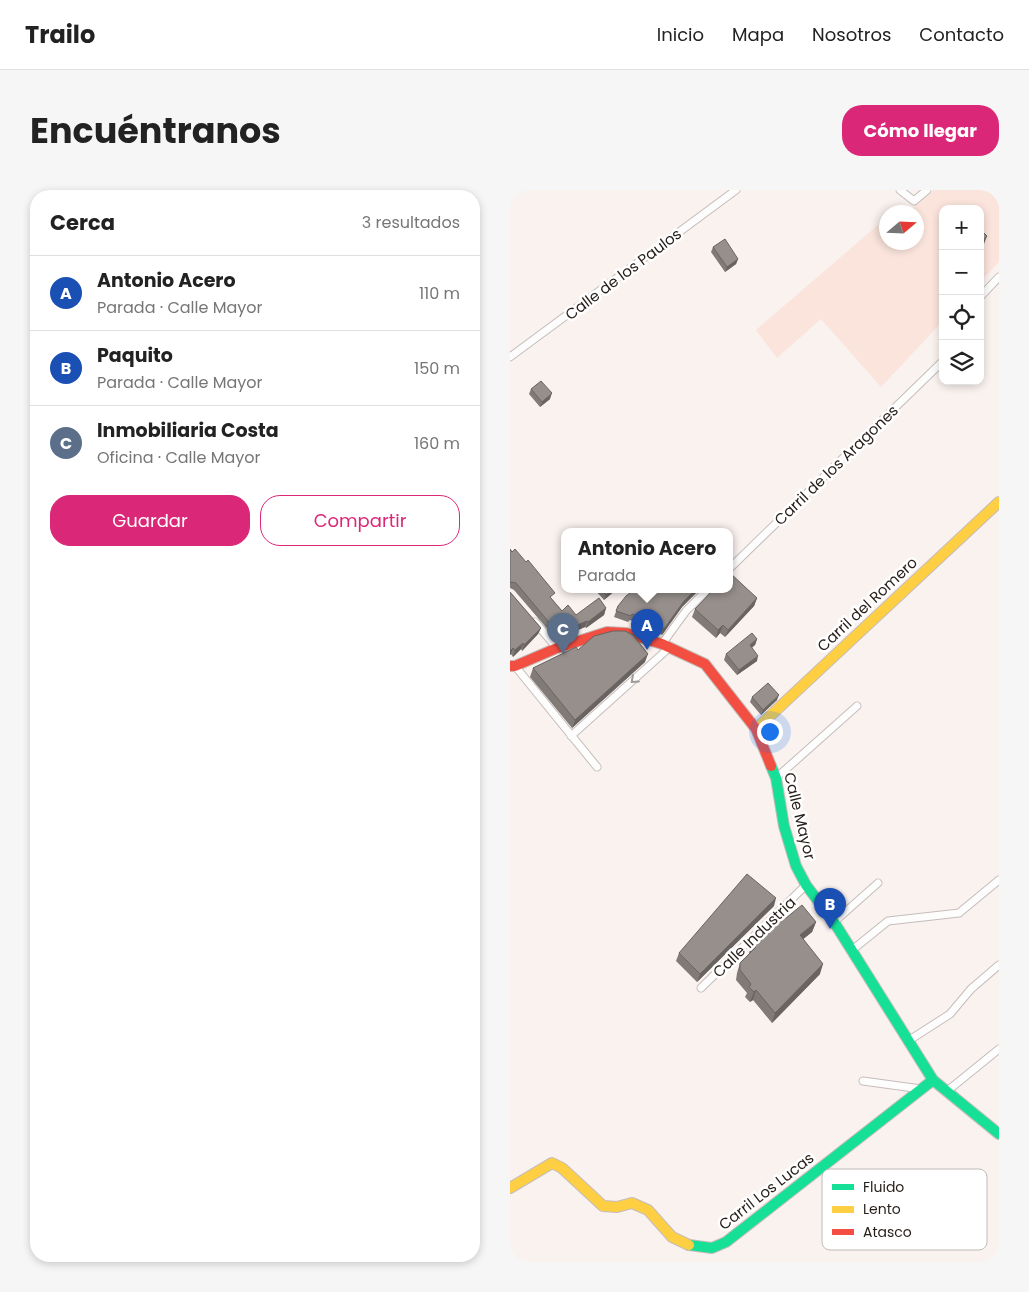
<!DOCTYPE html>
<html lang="es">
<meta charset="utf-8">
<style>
:root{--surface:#fff;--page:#f6f6f6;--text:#222;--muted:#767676;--line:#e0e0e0;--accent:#db2777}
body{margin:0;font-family:Poppins,sans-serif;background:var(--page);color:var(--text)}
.controls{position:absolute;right:15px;top:15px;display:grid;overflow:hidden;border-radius:10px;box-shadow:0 2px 8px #0003}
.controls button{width:45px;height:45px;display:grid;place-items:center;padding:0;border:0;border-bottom:1px solid var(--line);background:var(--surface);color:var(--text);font:25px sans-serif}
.compass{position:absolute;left:369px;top:15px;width:45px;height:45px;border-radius:50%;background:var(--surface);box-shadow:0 2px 8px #0003;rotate:71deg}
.you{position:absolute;left:259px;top:541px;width:18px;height:18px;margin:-12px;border:4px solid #fff;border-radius:50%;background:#1a73e8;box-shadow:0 0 0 8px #1a73e833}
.badge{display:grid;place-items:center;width:32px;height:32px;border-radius:50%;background:var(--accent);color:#fff;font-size:16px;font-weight:700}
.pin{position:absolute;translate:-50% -41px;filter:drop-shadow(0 1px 2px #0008)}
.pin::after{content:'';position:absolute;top:26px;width:18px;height:15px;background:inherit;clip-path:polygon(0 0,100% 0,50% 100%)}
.popup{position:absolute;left:51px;top:338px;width:172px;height:65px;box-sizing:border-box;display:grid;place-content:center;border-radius:10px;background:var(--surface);filter:drop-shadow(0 1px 4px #0005);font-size:16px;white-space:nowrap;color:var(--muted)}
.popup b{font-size:19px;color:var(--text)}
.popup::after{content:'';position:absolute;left:50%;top:100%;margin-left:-10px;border:10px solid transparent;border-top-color:var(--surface)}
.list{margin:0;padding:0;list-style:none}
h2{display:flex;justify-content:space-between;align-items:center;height:65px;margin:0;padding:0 20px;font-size:21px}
h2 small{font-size:16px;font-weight:400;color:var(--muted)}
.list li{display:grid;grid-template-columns:32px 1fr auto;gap:15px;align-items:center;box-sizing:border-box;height:75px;padding:0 20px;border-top:1px solid var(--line)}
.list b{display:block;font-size:19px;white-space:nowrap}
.list p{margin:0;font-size:16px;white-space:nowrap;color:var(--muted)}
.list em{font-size:16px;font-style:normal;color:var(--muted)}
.actions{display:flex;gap:10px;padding:15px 20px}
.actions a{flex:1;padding:11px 0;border:1px solid var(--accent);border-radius:20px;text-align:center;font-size:18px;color:var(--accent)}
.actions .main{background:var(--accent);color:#fff}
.icon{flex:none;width:28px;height:28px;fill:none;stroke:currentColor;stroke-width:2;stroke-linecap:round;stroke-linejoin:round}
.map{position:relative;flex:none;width:489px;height:1072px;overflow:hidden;border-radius:20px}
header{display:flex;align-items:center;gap:30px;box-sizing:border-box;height:70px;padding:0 25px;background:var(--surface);border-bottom:1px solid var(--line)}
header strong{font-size:24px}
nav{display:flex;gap:28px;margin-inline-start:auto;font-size:18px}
.intro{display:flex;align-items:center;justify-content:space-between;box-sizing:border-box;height:120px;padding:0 30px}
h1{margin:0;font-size:35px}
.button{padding:12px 22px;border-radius:20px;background:var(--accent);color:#fff;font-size:18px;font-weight:700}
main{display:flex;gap:30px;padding:0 30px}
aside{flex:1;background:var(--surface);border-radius:20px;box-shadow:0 2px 8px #0003}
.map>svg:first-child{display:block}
</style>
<header>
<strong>Trailo</strong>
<nav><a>Inicio</a><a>Mapa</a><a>Nosotros</a><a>Contacto</a></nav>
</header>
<div class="intro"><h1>Encuéntranos</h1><a class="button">Cómo llegar</a></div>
<main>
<aside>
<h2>Cerca<small>3 resultados</small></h2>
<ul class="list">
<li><span class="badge" style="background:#1a4fb4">A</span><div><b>Antonio Acero</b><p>Parada · Calle Mayor</p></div><em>110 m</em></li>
<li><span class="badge" style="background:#1a4fb4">B</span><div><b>Paquito</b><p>Parada · Calle Mayor</p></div><em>150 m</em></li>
<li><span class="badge" style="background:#5c6f8a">C</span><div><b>Inmobiliaria Costa</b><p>Oficina · Calle Mayor</p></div><em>160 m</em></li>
</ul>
<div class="actions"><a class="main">Guardar</a><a>Compartir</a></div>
</aside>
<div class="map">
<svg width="489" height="1072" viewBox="0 0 489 1072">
<rect width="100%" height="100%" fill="#faf2ef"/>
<!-- green -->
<path fill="#fae4dc" d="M 424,0 L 489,0 L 489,72 L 470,92 L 470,19 L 433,19 L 433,131 L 371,197 L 311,129 L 267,168 L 246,140 L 376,28 L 377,52 L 407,52 L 407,22 L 398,22 Z"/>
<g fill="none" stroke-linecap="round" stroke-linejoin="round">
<defs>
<path id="street" d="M 390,0 L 404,11 L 417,0
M 470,107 L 489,87
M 0,167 L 226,0
M 220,378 L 433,171
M 25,432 L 47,458
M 152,454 L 176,421 L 198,399
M 5,476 L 87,577
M 61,546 L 160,457
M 266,588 L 347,516
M 324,732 L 368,693
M 341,761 L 378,731 L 449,723 L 489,690
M 191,798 L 296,695
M 398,851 L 440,824 L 461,799 L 489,775
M 353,891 L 411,899
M 436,902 L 489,859"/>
<path id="fast" d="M 261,576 L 266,588 L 274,636 L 286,676 L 296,695 L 324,732 L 423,890 L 489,944
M 179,1055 L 202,1058 L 216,1052 L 423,890"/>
<path id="slow" d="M 246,539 L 489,312
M 0,998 L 42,973 L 52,978 L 93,1016 L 107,1017 L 122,1013 L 138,1020 L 162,1047 L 179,1055"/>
<path id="jam" d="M 0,476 L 5,476 L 47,458 L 97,442 L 116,443 L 152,454 L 195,474 L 246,539 L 261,576"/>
</defs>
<!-- street casing -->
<use href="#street" stroke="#c4bdba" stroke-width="9"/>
<!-- fast casing -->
<use href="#fast" stroke="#c4bdba" stroke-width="12"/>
<!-- slow casing -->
<use href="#slow" stroke="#c4bdba" stroke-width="12"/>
<!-- jam casing -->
<use href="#jam" stroke="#c4bdba" stroke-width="12"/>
<!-- street -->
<use href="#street" stroke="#fefdfd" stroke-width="7"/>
<!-- fast -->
<use href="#fast" stroke="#16e098" stroke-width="10"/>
<!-- slow -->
<use href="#slow" stroke="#ffcf43" stroke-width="10"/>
<!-- jam -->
<use href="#jam" stroke="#f24e42" stroke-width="10"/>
</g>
<!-- wall -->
<path fill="#817b78" d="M 203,57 L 228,69 L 226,74 L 215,82 L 201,62 Z
M 21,199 L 40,209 L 30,217 L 19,204 Z
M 0,359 L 52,421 L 66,425 L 96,418 L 94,425 L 76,438 L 75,437 L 46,449 L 4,400 L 0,398 Z
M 84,399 L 107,399 L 94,410 Z
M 125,399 L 190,399 L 172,417 L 152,445 L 144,439 L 141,443 L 132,436 L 120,430 L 118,432 L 104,427 L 108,416 Z
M 0,402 L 31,438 L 28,444 L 12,461 L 11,459 L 3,467 L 1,464 L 0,465 Z
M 247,408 L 244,416 L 215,447 L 210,443 L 206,448 L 182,427 L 185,419 Z
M 247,449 L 245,455 L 242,457 L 247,471 L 227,485 L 214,470 L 216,464 Z
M 68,460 L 135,472 L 62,538 L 20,487 L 23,478 Z
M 242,507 L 267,510 L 251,525 L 240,512 Z
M 264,716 L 187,792 L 166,771 L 169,763 Z
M 276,728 L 306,732 L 302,742 L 293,749 L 310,784 L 262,833 L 243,810 L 240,812 L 235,807 L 237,803 L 226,790 L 227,783 L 230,773 L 239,764 L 239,763 L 242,753 Z"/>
<!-- shaded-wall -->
<path fill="#696462" d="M 477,46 L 474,54 L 470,58 L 471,53 Z
M 228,69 L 226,74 L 215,82 L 217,77 Z
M 42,203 L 40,209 L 30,217 L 32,212 Z
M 103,399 L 107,399 L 94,410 L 96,405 Z
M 186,399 L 190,399 L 172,417 L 152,445 L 154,439 L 174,411 Z
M 247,408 L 244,416 L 215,447 L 218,440 Z
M 96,418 L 94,425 L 76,438 L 78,432 Z
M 77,431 L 75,437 L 46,449 L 48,443 Z
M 213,435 L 210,443 L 206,448 L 208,440 Z
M 31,438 L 28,444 L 12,461 L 14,455 Z
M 247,449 L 245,455 L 238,461 L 240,455 Z
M 13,453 L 11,459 L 3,467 L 5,460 Z
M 3,458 L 1,464 L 0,465 L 0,461 Z
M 138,464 L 135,472 L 62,538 L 65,530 Z
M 248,466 L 247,471 L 227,485 L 229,480 Z
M 269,505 L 267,510 L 251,525 L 253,520 Z
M 266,708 L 264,716 L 187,792 L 190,784 Z
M 306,732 L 302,742 L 286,755 L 290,745 Z
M 313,774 L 310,784 L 262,833 L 265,823 Z
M 246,800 L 243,810 L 240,812 L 244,802 Z"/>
<!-- building -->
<path fill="#968f8c" stroke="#696462" d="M 470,39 L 477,46 L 471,53 L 470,53 Z
M 215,49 L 228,69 L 217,77 L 203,57 Z
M 31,191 L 42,203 L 32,212 L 21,199 Z
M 0,359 L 2,362 L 5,359 L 16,372 L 18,370 L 45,403 L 40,407 L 52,421 L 58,415 L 66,425 L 89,408 L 96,418 L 78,432 L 77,431 L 48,443 L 6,393 L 1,392 L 0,393 Z
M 220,383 L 247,408 L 218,440 L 213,435 L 208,440 L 185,419 L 204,399 L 220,399 Z
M 91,399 L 103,399 L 96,405 Z
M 125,399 L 186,399 L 174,411 L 154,439 L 146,433 L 144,437 L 134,429 L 122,424 L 121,426 L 106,421 L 108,416 L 116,406 Z
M 0,402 L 31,438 L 14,455 L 13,453 L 5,460 L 3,458 L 0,461 Z
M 103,441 L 115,441 L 123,445 L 138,464 L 65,530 L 23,478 L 66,457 L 68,460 L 84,446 Z
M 242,443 L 247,449 L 240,455 L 248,466 L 229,480 L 216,464 Z
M 258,493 L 269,505 L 253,520 L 242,507 Z
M 237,684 L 266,708 L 190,784 L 169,763 Z
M 292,715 L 306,732 L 290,745 L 313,774 L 265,823 L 246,800 L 244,802 L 239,797 L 241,794 L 230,780 L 230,773 L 246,757 L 242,753 L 258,737 L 273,724 L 276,728 Z"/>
<!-- one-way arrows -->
<defs><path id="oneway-chevron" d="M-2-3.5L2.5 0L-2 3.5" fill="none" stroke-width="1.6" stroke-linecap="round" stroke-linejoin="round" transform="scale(1.25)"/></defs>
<use stroke="#9d9997" href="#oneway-chevron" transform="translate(124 490) rotate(138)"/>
<g text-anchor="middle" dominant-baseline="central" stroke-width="5" stroke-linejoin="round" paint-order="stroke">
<!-- street labels -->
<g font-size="15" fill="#261e1a" stroke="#fff">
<text transform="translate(113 84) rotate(-37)">Calle de los Paulos</text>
<text transform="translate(326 275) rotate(-44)">Carril de los Aragones</text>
<text transform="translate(357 414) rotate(-43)">Carril del Romero</text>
<text transform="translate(290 626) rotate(76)">Calle Mayor</text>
<text transform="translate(244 747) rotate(-44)">Calle Industria</text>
<text transform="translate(256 1001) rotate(-38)">Carril Los Lucas</text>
</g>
</g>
<!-- legend -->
<rect x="312" y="979" width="165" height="81" rx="8" fill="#fff" stroke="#bebcba" stroke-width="1"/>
<rect x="322" y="994" width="22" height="6" fill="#16e098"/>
<rect x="322" y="1016" width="22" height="7" fill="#ffcf43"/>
<rect x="322" y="1039" width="22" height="6" fill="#f24e42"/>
<g font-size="14" fill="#261e1a">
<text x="353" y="1002">Fluido</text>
<text x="353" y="1024">Lento</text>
<text x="353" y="1047">Atasco</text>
</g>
</svg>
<div class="controls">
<button>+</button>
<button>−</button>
<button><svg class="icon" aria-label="locate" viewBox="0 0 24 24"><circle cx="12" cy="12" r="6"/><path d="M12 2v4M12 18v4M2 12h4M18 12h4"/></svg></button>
<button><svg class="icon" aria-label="layers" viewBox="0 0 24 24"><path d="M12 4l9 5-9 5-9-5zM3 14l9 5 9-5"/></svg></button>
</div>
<svg class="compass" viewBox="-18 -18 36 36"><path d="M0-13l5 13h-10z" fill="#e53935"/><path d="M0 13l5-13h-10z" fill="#767676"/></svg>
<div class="you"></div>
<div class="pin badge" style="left:137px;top:460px;background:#1a4fb4">A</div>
<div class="popup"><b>Antonio Acero</b>Parada</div>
<div class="pin badge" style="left:320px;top:739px;background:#1a4fb4">B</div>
<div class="pin badge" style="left:53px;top:464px;background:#5c6f8a">C</div>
</div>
</main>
